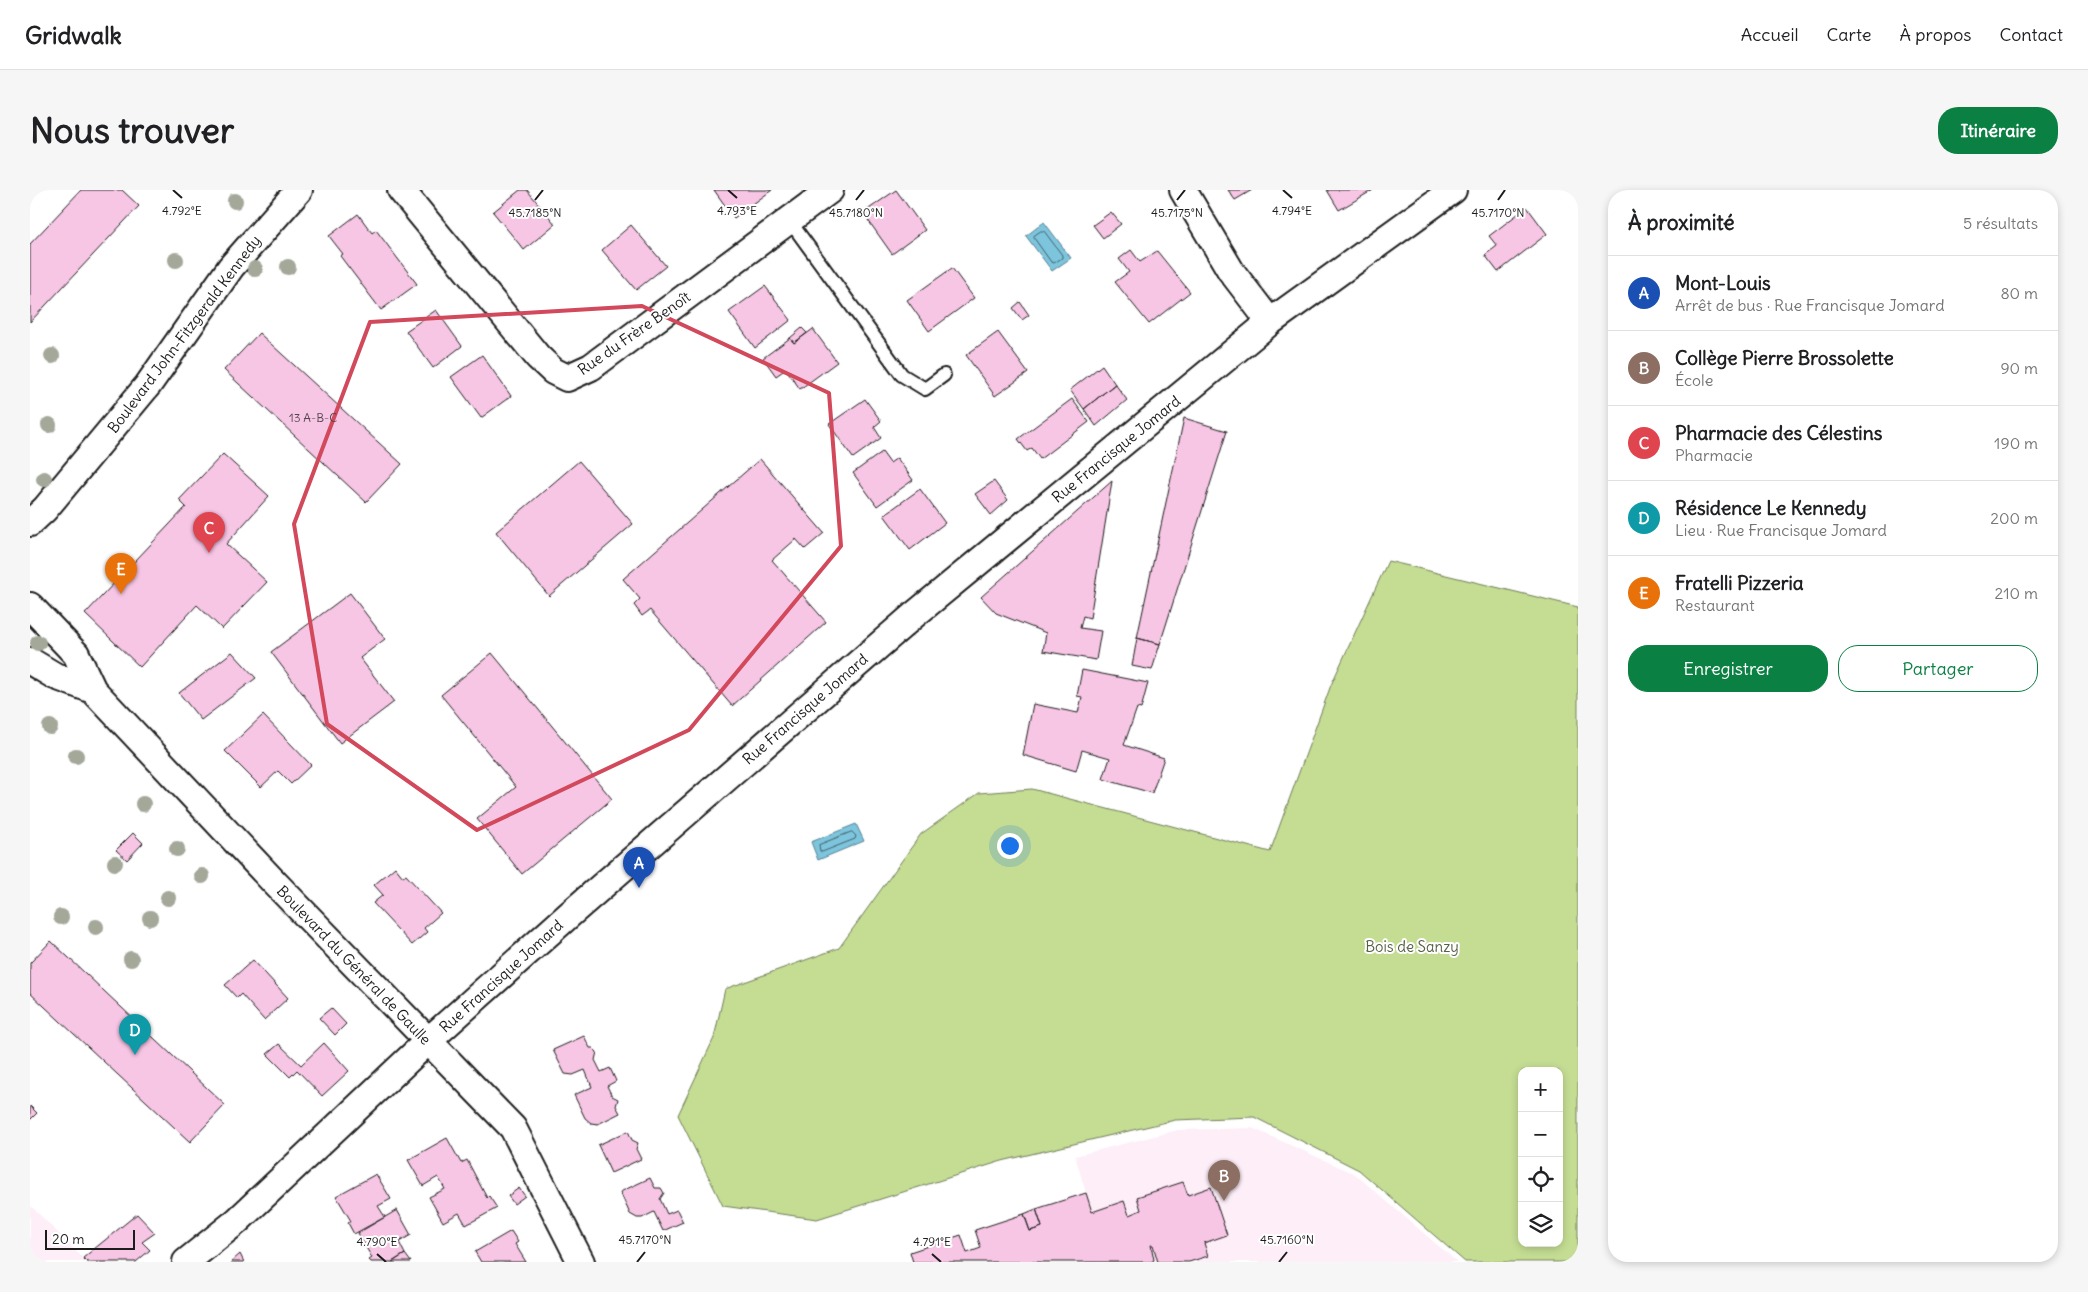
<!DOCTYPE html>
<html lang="fr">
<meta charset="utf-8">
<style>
:root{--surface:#fff;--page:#f6f6f6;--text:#202124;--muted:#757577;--line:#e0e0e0;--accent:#0b8043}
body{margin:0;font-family:Delius,sans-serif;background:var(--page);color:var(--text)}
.controls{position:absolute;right:15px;bottom:15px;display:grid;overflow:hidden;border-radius:10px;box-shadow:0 2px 8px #0003}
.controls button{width:45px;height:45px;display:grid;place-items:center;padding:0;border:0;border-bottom:1px solid var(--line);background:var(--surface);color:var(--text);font:25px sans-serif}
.scale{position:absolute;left:15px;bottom:12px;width:90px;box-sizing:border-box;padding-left:5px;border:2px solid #1c1c1c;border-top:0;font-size:14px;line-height:18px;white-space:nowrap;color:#1c1c1c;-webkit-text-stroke:4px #fff;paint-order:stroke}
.you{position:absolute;left:979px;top:655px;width:18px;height:18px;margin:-12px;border:4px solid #fff;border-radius:50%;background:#1a73e8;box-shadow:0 0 0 8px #1a73e833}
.badge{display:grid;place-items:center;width:32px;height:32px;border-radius:50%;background:var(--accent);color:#fff;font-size:16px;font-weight:700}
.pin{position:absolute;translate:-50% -41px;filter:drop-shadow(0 1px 2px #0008)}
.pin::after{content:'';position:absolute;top:26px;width:18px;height:15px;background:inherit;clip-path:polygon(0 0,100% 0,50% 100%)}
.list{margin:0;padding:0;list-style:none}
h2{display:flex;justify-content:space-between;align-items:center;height:65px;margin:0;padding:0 20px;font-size:21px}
h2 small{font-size:16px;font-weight:400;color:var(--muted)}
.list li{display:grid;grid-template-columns:32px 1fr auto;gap:15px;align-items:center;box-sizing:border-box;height:75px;padding:0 20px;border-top:1px solid var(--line)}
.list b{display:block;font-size:19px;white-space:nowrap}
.list p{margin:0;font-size:16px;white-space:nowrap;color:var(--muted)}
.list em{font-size:16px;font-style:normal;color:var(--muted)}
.actions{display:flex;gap:10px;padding:15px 20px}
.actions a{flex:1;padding:11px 0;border:1px solid var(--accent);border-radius:20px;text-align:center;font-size:18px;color:var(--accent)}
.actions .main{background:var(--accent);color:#fff}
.icon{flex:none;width:28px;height:28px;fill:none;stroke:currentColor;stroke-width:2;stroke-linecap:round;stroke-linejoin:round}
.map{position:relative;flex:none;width:1548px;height:1072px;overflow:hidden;border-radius:20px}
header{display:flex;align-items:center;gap:30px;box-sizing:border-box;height:70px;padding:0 25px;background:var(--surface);border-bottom:1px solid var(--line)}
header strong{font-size:24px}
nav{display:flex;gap:28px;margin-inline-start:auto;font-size:18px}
.intro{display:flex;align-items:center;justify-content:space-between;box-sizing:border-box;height:120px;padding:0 30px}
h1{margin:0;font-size:35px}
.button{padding:12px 22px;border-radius:20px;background:var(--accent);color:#fff;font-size:18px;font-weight:700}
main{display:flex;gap:30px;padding:0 30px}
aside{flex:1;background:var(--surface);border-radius:20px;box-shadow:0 2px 8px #0003}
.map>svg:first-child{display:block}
</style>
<header>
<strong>Gridwalk</strong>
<nav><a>Accueil</a><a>Carte</a><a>À propos</a><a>Contact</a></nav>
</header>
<div class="intro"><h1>Nous trouver</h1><a class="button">Itinéraire</a></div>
<main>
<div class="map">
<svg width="1548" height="1072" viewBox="0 0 1548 1072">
<rect width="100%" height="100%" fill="#fff"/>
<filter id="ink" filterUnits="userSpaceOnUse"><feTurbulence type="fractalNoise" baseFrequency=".02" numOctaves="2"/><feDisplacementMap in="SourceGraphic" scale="10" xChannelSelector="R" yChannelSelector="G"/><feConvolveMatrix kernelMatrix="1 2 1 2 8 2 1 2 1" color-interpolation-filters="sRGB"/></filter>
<g filter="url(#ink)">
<!-- built -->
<path fill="#fdeef7" d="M 1222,938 L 1325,984 L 1427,1072 L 883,1072 L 880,1062 L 931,1045 L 937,1063 L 951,1058 L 945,1040 L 1056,1003 L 1045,966 L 1148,940 Z
M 0,1015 L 57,1072 L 0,1072 Z"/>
<!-- green -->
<path fill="#c4dd93" stroke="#707c58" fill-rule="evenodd" d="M 1358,371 L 1548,417 L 1548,1072 L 1435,1072 L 1329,980 L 1224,927 L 1145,930 L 972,971 L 787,1029 L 693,1016 L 648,925 L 684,848 L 695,799 L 809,758 L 891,644 L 949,603 L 1002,599 L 1240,662 L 1301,495 ZM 1492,881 L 1529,881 L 1529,1053 L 1492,1053 Z"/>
<!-- water -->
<path fill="#7dc5dd" stroke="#568190" d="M 1014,32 L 1041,68 L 1022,81 L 996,46 Z
M 826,634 L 834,651 L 788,670 L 781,652 Z"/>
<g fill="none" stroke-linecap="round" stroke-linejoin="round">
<!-- shore -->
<path stroke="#436069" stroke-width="1" d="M 1011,41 L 1014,41 L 1032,65 L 1032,68 L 1024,73 L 1021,72 L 1004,48 L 1004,46 Z
M 822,642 L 826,646 L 825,649 L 792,662 L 790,661 L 789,655 Z"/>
</g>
<!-- building -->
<path fill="#f8c6e5" stroke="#1c1c1c" d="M 51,0 L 92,0 L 109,16 L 0,132 L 0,54 Z
M 490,0 L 497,0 L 525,34 L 494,60 L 463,22 Z
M 684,0 L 742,0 L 704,28 Z
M 866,0 L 895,40 L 862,64 L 833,23 Z
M 1198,0 L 1222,0 L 1205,10 Z
M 1297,0 L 1343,0 L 1309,20 Z
M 1497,17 L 1517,44 L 1468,82 L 1455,65 L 1467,56 L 1459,46 Z
M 1081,22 L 1091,34 L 1073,48 L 1063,35 Z
M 328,24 L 342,43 L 346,40 L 387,94 L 351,120 L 310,66 L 313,64 L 299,46 Z
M 601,35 L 636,76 L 606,100 L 572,60 Z
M 1101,60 L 1110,72 L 1127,61 L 1160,102 L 1119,134 L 1085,92 L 1099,82 L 1089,69 Z
M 922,78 L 944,108 L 899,141 L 877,110 Z
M 735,96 L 761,130 L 725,158 L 699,122 Z
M 990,112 L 999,125 L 992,130 L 983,118 Z
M 406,120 L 432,156 L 403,178 L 376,141 Z
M 772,138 L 777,143 L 764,153 L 760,148 Z
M 783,139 L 807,172 L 770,199 L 756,179 L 746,186 L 733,168 L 760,148 L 764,153 Z
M 968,142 L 998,183 L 965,206 L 936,165 Z
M 229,143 L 372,274 L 336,312 L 194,180 Z
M 452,165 L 481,206 L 451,228 L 421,187 Z
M 1072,175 L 1085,194 L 1054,219 L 1040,200 Z
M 1085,194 L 1097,210 L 1066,236 L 1054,219 Z
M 835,209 L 851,231 L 844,237 L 851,248 L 823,268 L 799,234 Z
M 1042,209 L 1059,232 L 1010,269 L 1002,258 L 997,261 L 988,249 Z
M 1154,228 L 1197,241 L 1130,454 L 1107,448 Z
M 852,262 L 860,273 L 867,268 L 883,290 L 847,316 L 823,283 Z
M 193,264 L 239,306 L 196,354 L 237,392 L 192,439 L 167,415 L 110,477 L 55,424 L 156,317 L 149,310 Z
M 730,269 L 794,343 L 775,359 L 766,349 L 742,370 L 796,432 L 702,516 L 620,420 L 612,426 L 604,415 L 610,409 L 593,389 Z
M 549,271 L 603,334 L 519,406 L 466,342 Z
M 964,291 L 978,310 L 961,325 L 945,304 Z
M 1082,291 L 1060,428 L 1053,426 L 1050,438 L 1071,441 L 1066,470 L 1013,461 L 1016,443 L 966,423 L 951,407 Z
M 890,299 L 915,333 L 880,360 L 854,325 Z
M 320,403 L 355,449 L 330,468 L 364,512 L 310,553 L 241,462 Z
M 1107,448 L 1130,454 L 1122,480 L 1102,476 Z
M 202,462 L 226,488 L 171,530 L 149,503 Z
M 462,463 L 582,609 L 492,684 L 447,629 L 486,597 L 411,505 Z
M 1052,480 L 1118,493 L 1111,519 L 1107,518 L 1094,555 L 1134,568 L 1122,603 L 1073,589 L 1080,568 L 1052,560 L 1046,581 L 993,565 L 1003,514 L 1048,523 L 1052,507 L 1047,506 Z
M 233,525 L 281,575 L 261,594 L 248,581 L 231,597 L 195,561 Z
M 103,643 L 113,653 L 97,670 L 86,660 Z
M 365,677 L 373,687 L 376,685 L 411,723 L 394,738 L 397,742 L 382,755 L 343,713 L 353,705 L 344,695 Z
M 21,751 L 195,915 L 160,952 L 0,803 L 0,773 Z
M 223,770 L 258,808 L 234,830 L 211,804 L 207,808 L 195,795 Z
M 301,818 L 316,834 L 305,845 L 289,828 Z
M 554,846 L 560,858 L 563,858 L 567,862 L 565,870 L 571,882 L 580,878 L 586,891 L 577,896 L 582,906 L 588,909 L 586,916 L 590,923 L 568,934 L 561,933 L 555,928 L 544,905 L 562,897 L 555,880 L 543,885 L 535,884 L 523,860 Z
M 294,853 L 319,881 L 292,906 L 267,880 L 260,887 L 237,864 L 249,854 L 271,875 Z
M 0,916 L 7,923 L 0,930 Z
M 598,941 L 602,950 L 608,953 L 606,959 L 611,969 L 581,983 L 568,955 Z
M 417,948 L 431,973 L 437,970 L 457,1008 L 459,1006 L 467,1018 L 436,1035 L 429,1023 L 413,1032 L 399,1007 L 415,999 L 408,987 L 393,996 L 378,970 Z
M 346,984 L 361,1009 L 348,1016 L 355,1027 L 324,1044 L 318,1033 L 321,1031 L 306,1006 Z
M 620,988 L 625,998 L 631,998 L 634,1003 L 630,1009 L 637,1024 L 647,1020 L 653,1032 L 633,1041 L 624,1022 L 612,1028 L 607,1028 L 600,1024 L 590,1002 Z
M 1153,992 L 1158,1005 L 1181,997 L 1197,1045 L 1174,1053 L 1178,1066 L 1159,1072 L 1128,1072 L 1123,1055 L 1121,1055 L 1124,1070 L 1121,1072 L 883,1072 L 880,1062 L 931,1045 L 937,1063 L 951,1058 L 945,1040 L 994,1024 L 1000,1041 L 1012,1037 L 1006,1019 L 1056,1003 L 1062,1022 L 1094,1011 L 1099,1025 L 1111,1020 L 1107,1007 Z
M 489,998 L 495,1006 L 484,1014 L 478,1006 Z
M 1006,1019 L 1012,1037 L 1000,1041 L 994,1024 Z
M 367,1020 L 381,1045 L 369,1052 L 375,1064 L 362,1072 L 341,1072 L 339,1070 L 342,1068 L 328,1043 Z
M 107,1024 L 125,1043 L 112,1052 L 120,1060 L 106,1072 L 57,1072 L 53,1068 Z
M 481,1041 L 488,1052 L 485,1054 L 496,1072 L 451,1072 L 445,1062 Z
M 210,1064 L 214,1072 L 201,1072 Z
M 375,1064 L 381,1072 L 362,1072 Z"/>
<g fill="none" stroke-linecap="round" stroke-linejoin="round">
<defs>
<path id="lane" d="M 759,30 L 872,185 L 895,199 L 914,185"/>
<path id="street" d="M 371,0 L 508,167 L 523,181 L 537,188 L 561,177 L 800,0
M 1153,0 L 1201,81 L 1240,132
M 0,333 L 15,319 L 118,195 L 201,77 L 269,0
M 0,416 L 46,464 L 63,500 L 243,691 L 483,938 L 551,1072
M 0,471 L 25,486 L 63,500
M 156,1072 L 207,1031 L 398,851 L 540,724 L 884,425 L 1240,132 L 1423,0"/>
</defs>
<!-- lane casing -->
<use href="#lane" stroke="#1c1c1c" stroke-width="16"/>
<!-- street casing -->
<use href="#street" stroke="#1c1c1c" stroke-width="30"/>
<!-- lane -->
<use href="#lane" stroke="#fff" stroke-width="12"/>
<!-- street -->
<use href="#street" stroke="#fff" stroke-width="26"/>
</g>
<!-- trees -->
<g fill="#a3a899">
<circle cx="205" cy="11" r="8"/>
<circle cx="146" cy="70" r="8"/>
<circle cx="258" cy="77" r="8"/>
<circle cx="225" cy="79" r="8"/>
<circle cx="22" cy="166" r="8"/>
<circle cx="19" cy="235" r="8"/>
<circle cx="14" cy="289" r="8"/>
<circle cx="8" cy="453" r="8"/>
<circle cx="20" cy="537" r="8"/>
<circle cx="46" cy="566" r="8"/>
<circle cx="113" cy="614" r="8"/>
<circle cx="147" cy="659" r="8"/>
<circle cx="85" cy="673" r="8"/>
<circle cx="172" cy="686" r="8"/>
<circle cx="138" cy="708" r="8"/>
<circle cx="31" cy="727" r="8"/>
<circle cx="120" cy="728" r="8"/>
<circle cx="66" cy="737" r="8"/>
<circle cx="101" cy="769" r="8"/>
</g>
</g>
<!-- marked area -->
<path fill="none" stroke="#d1495b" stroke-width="4" stroke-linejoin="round" d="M 612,116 L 799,203 L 811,356 L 659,540 L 447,640 L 297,534 L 264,334 L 340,132 Z"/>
<!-- ticks -->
<path fill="none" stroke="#1c1c1c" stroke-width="2" d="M 143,0 L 152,8M 698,0 L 707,8M 1253,0 L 1262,8M 505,10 L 513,0M 826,10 L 834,0M 1147,10 L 1155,0M 1468,10 L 1475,0M 347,1064 L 356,1072M 902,1064 L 911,1072M 607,1072 L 615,1062M 1249,1072 L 1257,1062"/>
<g text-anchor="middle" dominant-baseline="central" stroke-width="4" stroke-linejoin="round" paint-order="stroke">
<!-- number labels -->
<g font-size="12" fill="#53464e">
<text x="283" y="227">13 A-B-C</text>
</g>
<!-- street labels -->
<g font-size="15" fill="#1c1c1c" stroke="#fff">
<text transform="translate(604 143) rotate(-35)">Rue du Frère Benoît</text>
<text transform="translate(154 144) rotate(-53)">Boulevard John-Fitzgerald Kennedy</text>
<text transform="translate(1086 259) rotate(-39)">Rue Francisque Jomard</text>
<text transform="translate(775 519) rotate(-41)">Rue Francisque Jomard</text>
<text transform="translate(324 775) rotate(46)">Boulevard du Général de Gaulle</text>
<text transform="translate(471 786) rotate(-42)">Rue Francisque Jomard</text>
</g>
<!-- park labels -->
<g font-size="15" fill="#576046" stroke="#fff">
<text x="1382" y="756">Bois de Sanzy</text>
</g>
</g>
<g font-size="12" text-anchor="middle" fill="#1c1c1c" stroke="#fff" stroke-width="4" stroke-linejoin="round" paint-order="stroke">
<text x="152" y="25">4.792°E</text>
<text x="707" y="25">4.793°E</text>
<text x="1262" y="25">4.794°E</text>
<text x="505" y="27">45.7185°N</text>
<text x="826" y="27">45.7180°N</text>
<text x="1147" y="27">45.7175°N</text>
<text x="1468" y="27">45.7170°N</text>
<text x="615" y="1054">45.7170°N</text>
<text x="1257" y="1054">45.7160°N</text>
<text x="347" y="1056">4.790°E</text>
<text x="902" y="1056">4.791°E</text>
</g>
</svg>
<div class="controls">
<button>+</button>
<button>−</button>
<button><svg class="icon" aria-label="locate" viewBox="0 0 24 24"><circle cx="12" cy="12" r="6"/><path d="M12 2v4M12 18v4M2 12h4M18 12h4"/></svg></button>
<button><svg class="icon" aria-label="layers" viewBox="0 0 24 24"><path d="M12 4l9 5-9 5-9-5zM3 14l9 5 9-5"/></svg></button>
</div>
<div class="scale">20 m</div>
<div class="you"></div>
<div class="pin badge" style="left:609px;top:698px;background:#1a4fb4">A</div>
<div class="pin badge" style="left:1194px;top:1011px;background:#8d6e63">B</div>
<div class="pin badge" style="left:179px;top:363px;background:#e0444e">C</div>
<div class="pin badge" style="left:105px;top:865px;background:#0f9aa8">D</div>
<div class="pin badge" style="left:91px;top:404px;background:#e8710a">E</div>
</div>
<aside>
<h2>À proximité<small>5 résultats</small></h2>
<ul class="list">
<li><span class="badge" style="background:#1a4fb4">A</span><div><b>Mont-Louis</b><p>Arrêt de bus · Rue Francisque Jomard</p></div><em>80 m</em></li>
<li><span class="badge" style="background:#8d6e63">B</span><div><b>Collège Pierre Brossolette</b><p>École</p></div><em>90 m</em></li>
<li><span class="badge" style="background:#e0444e">C</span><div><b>Pharmacie des Célestins</b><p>Pharmacie</p></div><em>190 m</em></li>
<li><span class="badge" style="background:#0f9aa8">D</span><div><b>Résidence Le Kennedy</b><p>Lieu · Rue Francisque Jomard</p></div><em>200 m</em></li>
<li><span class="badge" style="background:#e8710a">E</span><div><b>Fratelli Pizzeria</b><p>Restaurant</p></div><em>210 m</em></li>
</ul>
<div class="actions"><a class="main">Enregistrer</a><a>Partager</a></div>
</aside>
</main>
